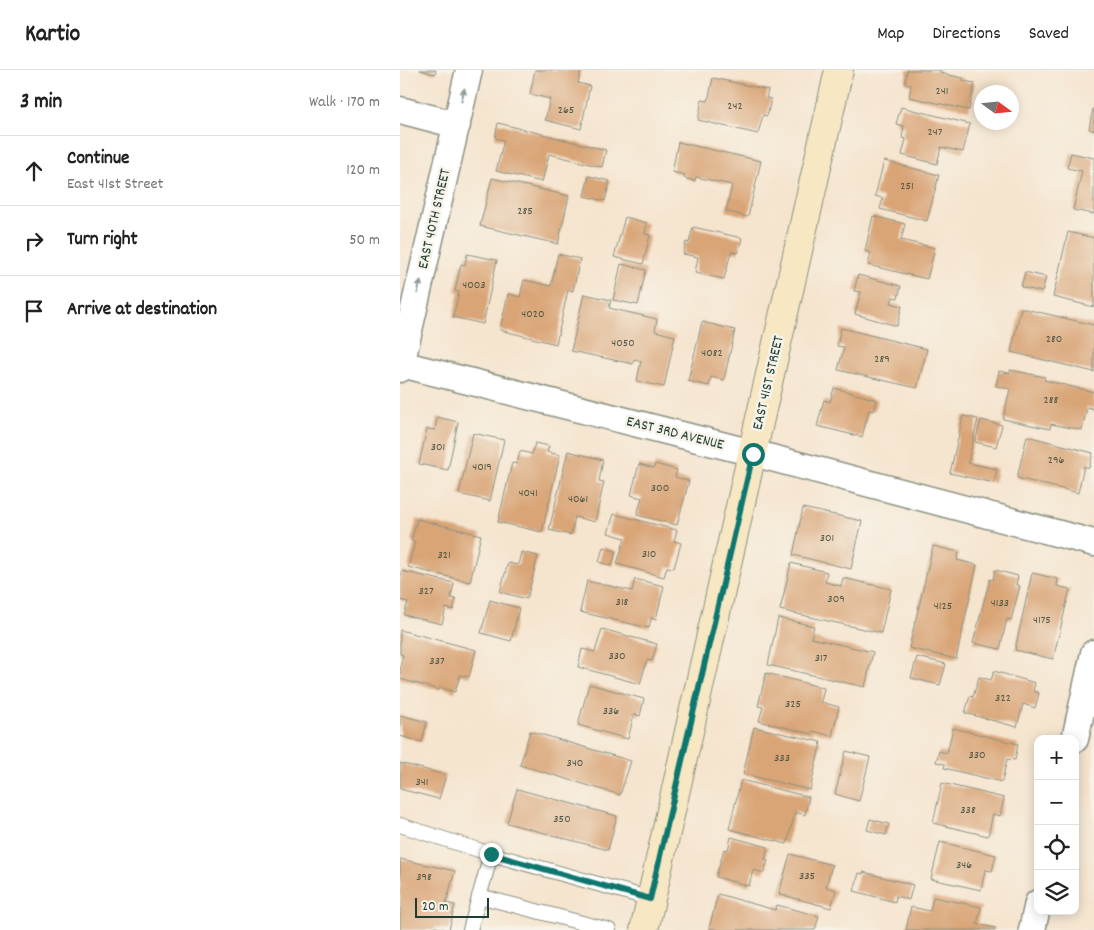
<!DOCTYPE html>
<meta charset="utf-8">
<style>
:root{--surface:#fff;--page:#f2f2f2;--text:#222;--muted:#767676;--line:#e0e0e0}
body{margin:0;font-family:Dekko,sans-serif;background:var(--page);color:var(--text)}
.controls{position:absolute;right:15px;bottom:15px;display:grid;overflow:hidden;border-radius:10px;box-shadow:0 2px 12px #0003}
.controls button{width:45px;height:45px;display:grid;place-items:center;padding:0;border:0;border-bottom:1px solid var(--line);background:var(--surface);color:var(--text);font:25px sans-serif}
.compass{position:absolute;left:574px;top:15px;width:45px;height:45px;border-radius:50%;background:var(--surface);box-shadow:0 2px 12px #0003;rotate:105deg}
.scale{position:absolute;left:15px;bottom:12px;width:74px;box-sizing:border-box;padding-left:5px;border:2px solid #1f3d34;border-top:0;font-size:14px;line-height:18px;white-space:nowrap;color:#1f3d34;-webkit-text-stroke:4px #f7f3e8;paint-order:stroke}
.stop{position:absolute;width:15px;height:15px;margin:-11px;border:4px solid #0f766e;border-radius:50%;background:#fff}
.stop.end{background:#0f766e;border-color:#fff;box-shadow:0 1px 5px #0008}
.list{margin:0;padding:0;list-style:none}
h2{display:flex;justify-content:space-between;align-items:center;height:65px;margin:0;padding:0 20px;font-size:21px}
h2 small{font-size:16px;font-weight:400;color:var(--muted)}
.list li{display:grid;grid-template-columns:32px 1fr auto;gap:15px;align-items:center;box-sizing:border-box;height:70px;padding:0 20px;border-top:1px solid var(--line)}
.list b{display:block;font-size:19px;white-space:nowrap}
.list p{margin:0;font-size:16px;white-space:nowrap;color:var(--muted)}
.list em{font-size:16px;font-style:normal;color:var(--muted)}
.icon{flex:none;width:28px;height:28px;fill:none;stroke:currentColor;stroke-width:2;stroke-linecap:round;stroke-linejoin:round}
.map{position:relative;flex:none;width:694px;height:860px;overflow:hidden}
header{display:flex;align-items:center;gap:30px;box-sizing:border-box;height:70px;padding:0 25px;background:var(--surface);border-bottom:1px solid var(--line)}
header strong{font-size:24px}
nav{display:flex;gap:28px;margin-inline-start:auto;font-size:18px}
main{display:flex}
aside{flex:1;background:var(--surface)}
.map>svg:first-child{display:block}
</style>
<header>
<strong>Kartio</strong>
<nav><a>Map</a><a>Directions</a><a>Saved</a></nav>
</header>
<main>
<aside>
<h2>3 min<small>Walk · 170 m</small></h2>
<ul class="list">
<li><svg class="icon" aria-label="ahead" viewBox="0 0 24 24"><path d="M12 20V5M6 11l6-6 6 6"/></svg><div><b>Continue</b><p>East 41st Street</p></div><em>120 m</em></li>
<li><svg class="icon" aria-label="right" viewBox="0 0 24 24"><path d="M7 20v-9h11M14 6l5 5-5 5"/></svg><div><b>Turn right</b></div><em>50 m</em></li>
<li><svg class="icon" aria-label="arrive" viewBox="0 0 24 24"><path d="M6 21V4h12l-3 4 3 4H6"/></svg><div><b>Arrive at destination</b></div></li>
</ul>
</aside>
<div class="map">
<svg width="694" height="860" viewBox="0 0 694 860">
<rect width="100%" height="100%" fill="#f7f3e8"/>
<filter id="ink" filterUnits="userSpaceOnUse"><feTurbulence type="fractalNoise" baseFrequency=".02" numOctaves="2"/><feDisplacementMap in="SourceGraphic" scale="10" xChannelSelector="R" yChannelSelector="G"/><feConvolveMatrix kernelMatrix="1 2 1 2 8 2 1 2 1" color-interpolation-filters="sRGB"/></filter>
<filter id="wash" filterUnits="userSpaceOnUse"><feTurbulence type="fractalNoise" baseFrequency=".0096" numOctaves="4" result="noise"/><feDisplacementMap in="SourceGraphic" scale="20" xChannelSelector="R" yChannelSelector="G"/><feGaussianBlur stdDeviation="1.12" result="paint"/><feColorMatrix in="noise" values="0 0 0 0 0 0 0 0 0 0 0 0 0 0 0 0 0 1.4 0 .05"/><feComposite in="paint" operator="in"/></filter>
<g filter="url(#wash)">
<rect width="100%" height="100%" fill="#f5e4ce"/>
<g id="blocks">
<!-- building -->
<path fill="#d9a577" d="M 20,0 L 36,0 L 35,4 Z
M 135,0 L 181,0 L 178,13 L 190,16 L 181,59 L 145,50 L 150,29 L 130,24 Z
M 507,0 L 540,0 L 540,3 L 563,8 L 563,11 L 575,13 L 569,40 L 509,27 L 511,15 L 505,13 Z
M 313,8 L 368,20 L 366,28 L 371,29 L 367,46 L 363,45 L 358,64 L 298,50 L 302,30 L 308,31 Z
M 501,37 L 570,54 L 563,82 L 541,77 L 537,94 L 502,85 L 506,69 L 502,68 L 504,56 L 496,54 Z
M 693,39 L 694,39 L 694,61 L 689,59 Z
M 98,53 L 206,80 L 202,97 L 149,84 L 142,112 L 96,101 L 104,70 L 95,68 Z
M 278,72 L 361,91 L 348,147 L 326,141 L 332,115 L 296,107 L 295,111 L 284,108 L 285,105 L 272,102 Z
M 671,83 L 694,88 L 694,144 L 673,140 L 682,101 L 667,98 Z
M 484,91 L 539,105 L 527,151 L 480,139 L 483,128 L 475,126 Z
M 189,106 L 210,111 L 205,131 L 184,126 Z
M 92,108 L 169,126 L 158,174 L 80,156 Z
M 473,146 L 505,154 L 501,170 L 535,178 L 527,209 L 468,195 L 471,183 L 465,181 Z
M 225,147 L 247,153 L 245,164 L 250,165 L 243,194 L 214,187 Z
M 293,157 L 342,168 L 338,183 L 331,182 L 324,209 L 295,203 L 298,187 L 283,184 L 286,172 L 289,173 Z
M 668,162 L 694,168 L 694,237 L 653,227 Z
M 67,184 L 97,190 L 83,254 L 53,247 L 59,222 L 55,221 L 61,194 L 65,195 Z
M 158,184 L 180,189 L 173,221 L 168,220 L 156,274 L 100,260 L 108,224 L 120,227 L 124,210 L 151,216 Z
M 221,194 L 246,200 L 238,235 L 213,230 Z
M 625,202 L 646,207 L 642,222 L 621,217 Z
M 458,205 L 501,216 L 498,228 L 493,227 L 491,233 L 502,236 L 497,256 L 455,244 L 461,222 L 454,221 Z
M 184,224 L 211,230 L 209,238 L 257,249 L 255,261 L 275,266 L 264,317 L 237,311 L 241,291 L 234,289 L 233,294 L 171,281 Z
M 621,238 L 694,255 L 694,302 L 611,282 Z
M 302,252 L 335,260 L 324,310 L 311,307 L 309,316 L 288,311 Z
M 441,258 L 527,279 L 517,318 L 438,300 L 444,277 L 437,276 Z
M 610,300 L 645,307 L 644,310 L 694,322 L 694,339 L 687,337 L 682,360 L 651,354 L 650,359 L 603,349 L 610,319 L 596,316 L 599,301 L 610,303 Z
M 434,318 L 477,330 L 474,341 L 469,340 L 462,367 L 417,356 L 424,330 L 430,332 Z
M 563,346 L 578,349 L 568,393 L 597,399 L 594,413 L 550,403 Z
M 37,347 L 58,352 L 48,400 L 19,394 L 27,359 L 35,360 Z
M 581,350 L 602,355 L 596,377 L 575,372 Z
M 73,363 L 104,370 L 90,431 L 59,424 Z
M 627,366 L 693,383 L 689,398 L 684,396 L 678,423 L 617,408 Z
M 135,373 L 149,376 L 147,382 L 160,385 L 142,462 L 98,452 L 112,393 L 117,394 L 120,381 L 132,384 Z
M 168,381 L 203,390 L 199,411 L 204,412 L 195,452 L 175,447 L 171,465 L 149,460 Z
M 239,394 L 254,398 L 255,394 L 277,400 L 275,407 L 289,411 L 277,455 L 237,445 L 242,428 L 231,425 Z
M 403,438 L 462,451 L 451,499 L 393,485 Z
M 214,444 L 277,460 L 274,471 L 281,473 L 274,498 L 267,497 L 264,507 L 217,494 L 225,468 L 208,463 Z
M 17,449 L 81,465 L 70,512 L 8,497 L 15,472 L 11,471 Z
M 533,476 L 559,482 L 557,490 L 577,495 L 556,589 L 509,578 Z
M 203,477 L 216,481 L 212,496 L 199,492 Z
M 121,482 L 138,486 L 127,529 L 100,522 L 108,493 L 118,495 Z
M 391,493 L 427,502 L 425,512 L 441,516 L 443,508 L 491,519 L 481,563 L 380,540 Z
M 595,500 L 618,506 L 616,515 L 620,516 L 611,550 L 607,549 L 600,579 L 573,573 L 590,509 L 593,510 Z
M 2,501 L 54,513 L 51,528 L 56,529 L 53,540 L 46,538 L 42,554 L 4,545 L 8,532 L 0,530 L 0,509 Z
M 632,503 L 658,509 L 657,516 L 670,519 L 653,589 L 615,580 Z
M 235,509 L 264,516 L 256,549 L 251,548 L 249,558 L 180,542 L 187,511 L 232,521 Z
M 90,530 L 119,538 L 111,571 L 81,563 Z
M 378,548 L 414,556 L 411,568 L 473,582 L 465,617 L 368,595 Z
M 202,559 L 257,574 L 252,591 L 247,590 L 240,614 L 178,597 L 182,579 L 195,582 Z
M 0,560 L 76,580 L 69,607 L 60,605 L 55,622 L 40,617 L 40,620 L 0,609 L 0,598 L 3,585 L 0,584 Z
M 517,587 L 546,594 L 540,615 L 511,608 Z
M 594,601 L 635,613 L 633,621 L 639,623 L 635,638 L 623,634 L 617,657 L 565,643 L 570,626 L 573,627 L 579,607 L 591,610 Z
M 366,603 L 424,618 L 421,632 L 439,637 L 432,666 L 413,661 L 412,664 L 359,651 L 363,637 L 358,636 Z
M 189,614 L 244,629 L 240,646 L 234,644 L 228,669 L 178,655 Z
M 0,645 L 27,652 L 22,672 L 0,666 Z
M 354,657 L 421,672 L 410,720 L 343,704 Z
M 553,658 L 618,674 L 615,690 L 607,689 L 602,712 L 544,698 L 545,694 L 536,692 L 539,681 L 547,683 Z
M 130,661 L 231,691 L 220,725 L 120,695 Z
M 446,681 L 470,687 L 459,731 L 435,724 Z
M 0,693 L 46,705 L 39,729 L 0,719 Z
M 341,710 L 409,727 L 405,745 L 395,742 L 387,774 L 329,759 Z
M 542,713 L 604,728 L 600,746 L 593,744 L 588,766 L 533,753 Z
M 117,719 L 217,746 L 208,780 L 107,753 Z
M 470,749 L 489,754 L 486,765 L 467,760 Z
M 331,767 L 368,777 L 365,790 L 368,790 L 364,803 L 353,800 L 349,816 L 316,807 L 324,779 L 328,780 Z
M 540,772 L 596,785 L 592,801 L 585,800 L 581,820 L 531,809 Z
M 390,784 L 432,795 L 426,817 L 436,820 L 431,838 L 379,824 Z
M 0,789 L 55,801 L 46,833 L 55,835 L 49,860 L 35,857 L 34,860 L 0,860 Z
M 463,802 L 513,815 L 509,830 L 496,826 L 495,832 L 454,821 L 459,803 L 463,804 Z
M 318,824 L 375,840 L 377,835 L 419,846 L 415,860 L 318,860 L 309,858 Z
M 533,827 L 581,837 L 577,854 L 595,858 L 594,860 L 506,860 L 511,837 L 530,841 Z"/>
</g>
</g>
<g filter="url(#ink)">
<use href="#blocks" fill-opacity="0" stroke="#8a9081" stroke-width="1"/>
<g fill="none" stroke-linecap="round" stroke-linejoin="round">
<defs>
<path id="lane" d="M 0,755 L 91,784 L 70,860
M 91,784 L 251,829
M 79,826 L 209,860"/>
<path id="street" d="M 0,40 L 57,55
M 1,294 L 353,383 L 694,473
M 0,299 L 69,0
M 675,669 L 694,583
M 632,860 L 638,833"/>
<path id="secondary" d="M 244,860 L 439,0"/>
</defs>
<!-- lane casing -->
<use href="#lane" stroke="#8a9081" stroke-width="16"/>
<!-- street casing -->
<use href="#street" stroke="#8a9081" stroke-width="29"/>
<!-- secondary casing -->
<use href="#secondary" stroke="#8a9081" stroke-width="30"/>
<!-- lane -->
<use href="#lane" stroke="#fff" stroke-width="14"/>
<!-- street -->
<use href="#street" stroke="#fff" stroke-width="26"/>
<!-- secondary -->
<use href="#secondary" stroke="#f7e8c3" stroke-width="28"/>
</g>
<!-- one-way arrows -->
<defs><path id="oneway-solid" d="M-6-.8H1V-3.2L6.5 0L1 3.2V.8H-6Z" transform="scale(1.25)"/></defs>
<g fill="#8f9e9a">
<use href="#oneway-solid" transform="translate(63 25) rotate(-77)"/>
<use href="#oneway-solid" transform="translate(19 217) rotate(-77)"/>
</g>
</g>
<g fill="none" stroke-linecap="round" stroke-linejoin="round" filter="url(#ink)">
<!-- route -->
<path stroke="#0f766e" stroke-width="6" d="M 91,784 L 250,829 L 353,384"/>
</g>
<g text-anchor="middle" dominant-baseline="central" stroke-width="5" stroke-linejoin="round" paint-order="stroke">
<!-- number labels -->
<g font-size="12" fill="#4e5745">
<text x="542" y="21">241</text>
<text x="335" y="36">242</text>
<text x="166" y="40">265</text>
<text x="535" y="62">247</text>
<text x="507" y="116">251</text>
<text x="125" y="141">285</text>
<text x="74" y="215">4003</text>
<text x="133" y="244">4020</text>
<text x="654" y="269">280</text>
<text x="223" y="273">4050</text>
<text x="312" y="283">4082</text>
<text x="482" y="289">289</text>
<text x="651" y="330">288</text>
<text x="38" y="377">301</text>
<text x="656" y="390">296</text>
<text x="82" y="397">4019</text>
<text x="260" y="418">300</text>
<text x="128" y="423">4041</text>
<text x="178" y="429">4061</text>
<text x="427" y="468">301</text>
<text x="249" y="484">310</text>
<text x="44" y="485">321</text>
<text x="26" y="521">327</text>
<text x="436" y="529">309</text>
<text x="222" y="532">318</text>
<text x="600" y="533">4133</text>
<text x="543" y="536">4125</text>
<text x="642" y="550">4175</text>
<text x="217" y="586">330</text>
<text x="421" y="588">317</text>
<text x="37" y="591">337</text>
<text x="603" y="628">322</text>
<text x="393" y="634">325</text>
<text x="211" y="641">336</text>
<text x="577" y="685">330</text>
<text x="382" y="688">333</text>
<text x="175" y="693">340</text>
<text x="22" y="712">341</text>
<text x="568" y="740">338</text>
<text x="162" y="749">350</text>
<text x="564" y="795">346</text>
<text x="407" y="806">335</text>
<text x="24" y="807">398</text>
</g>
<!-- street labels -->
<g font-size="15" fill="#1f3d34" stroke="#f7f3e8">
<text transform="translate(35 149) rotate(-77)">EAST 40TH STREET</text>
<text transform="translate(369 313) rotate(-77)">EAST 41ST STREET</text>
<text transform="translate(275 364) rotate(14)">EAST 3RD AVENUE</text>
</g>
</g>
</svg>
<div class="controls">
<button>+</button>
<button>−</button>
<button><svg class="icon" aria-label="locate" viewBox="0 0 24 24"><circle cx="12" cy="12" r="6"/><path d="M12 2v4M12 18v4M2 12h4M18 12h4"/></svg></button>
<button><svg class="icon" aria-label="layers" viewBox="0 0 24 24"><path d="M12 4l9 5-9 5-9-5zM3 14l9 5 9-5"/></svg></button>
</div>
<svg class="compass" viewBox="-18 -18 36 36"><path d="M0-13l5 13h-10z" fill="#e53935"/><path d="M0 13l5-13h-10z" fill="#767676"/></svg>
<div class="scale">20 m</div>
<div class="stop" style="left:353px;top:384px"></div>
<div class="stop end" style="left:91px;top:784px"></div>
</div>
</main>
